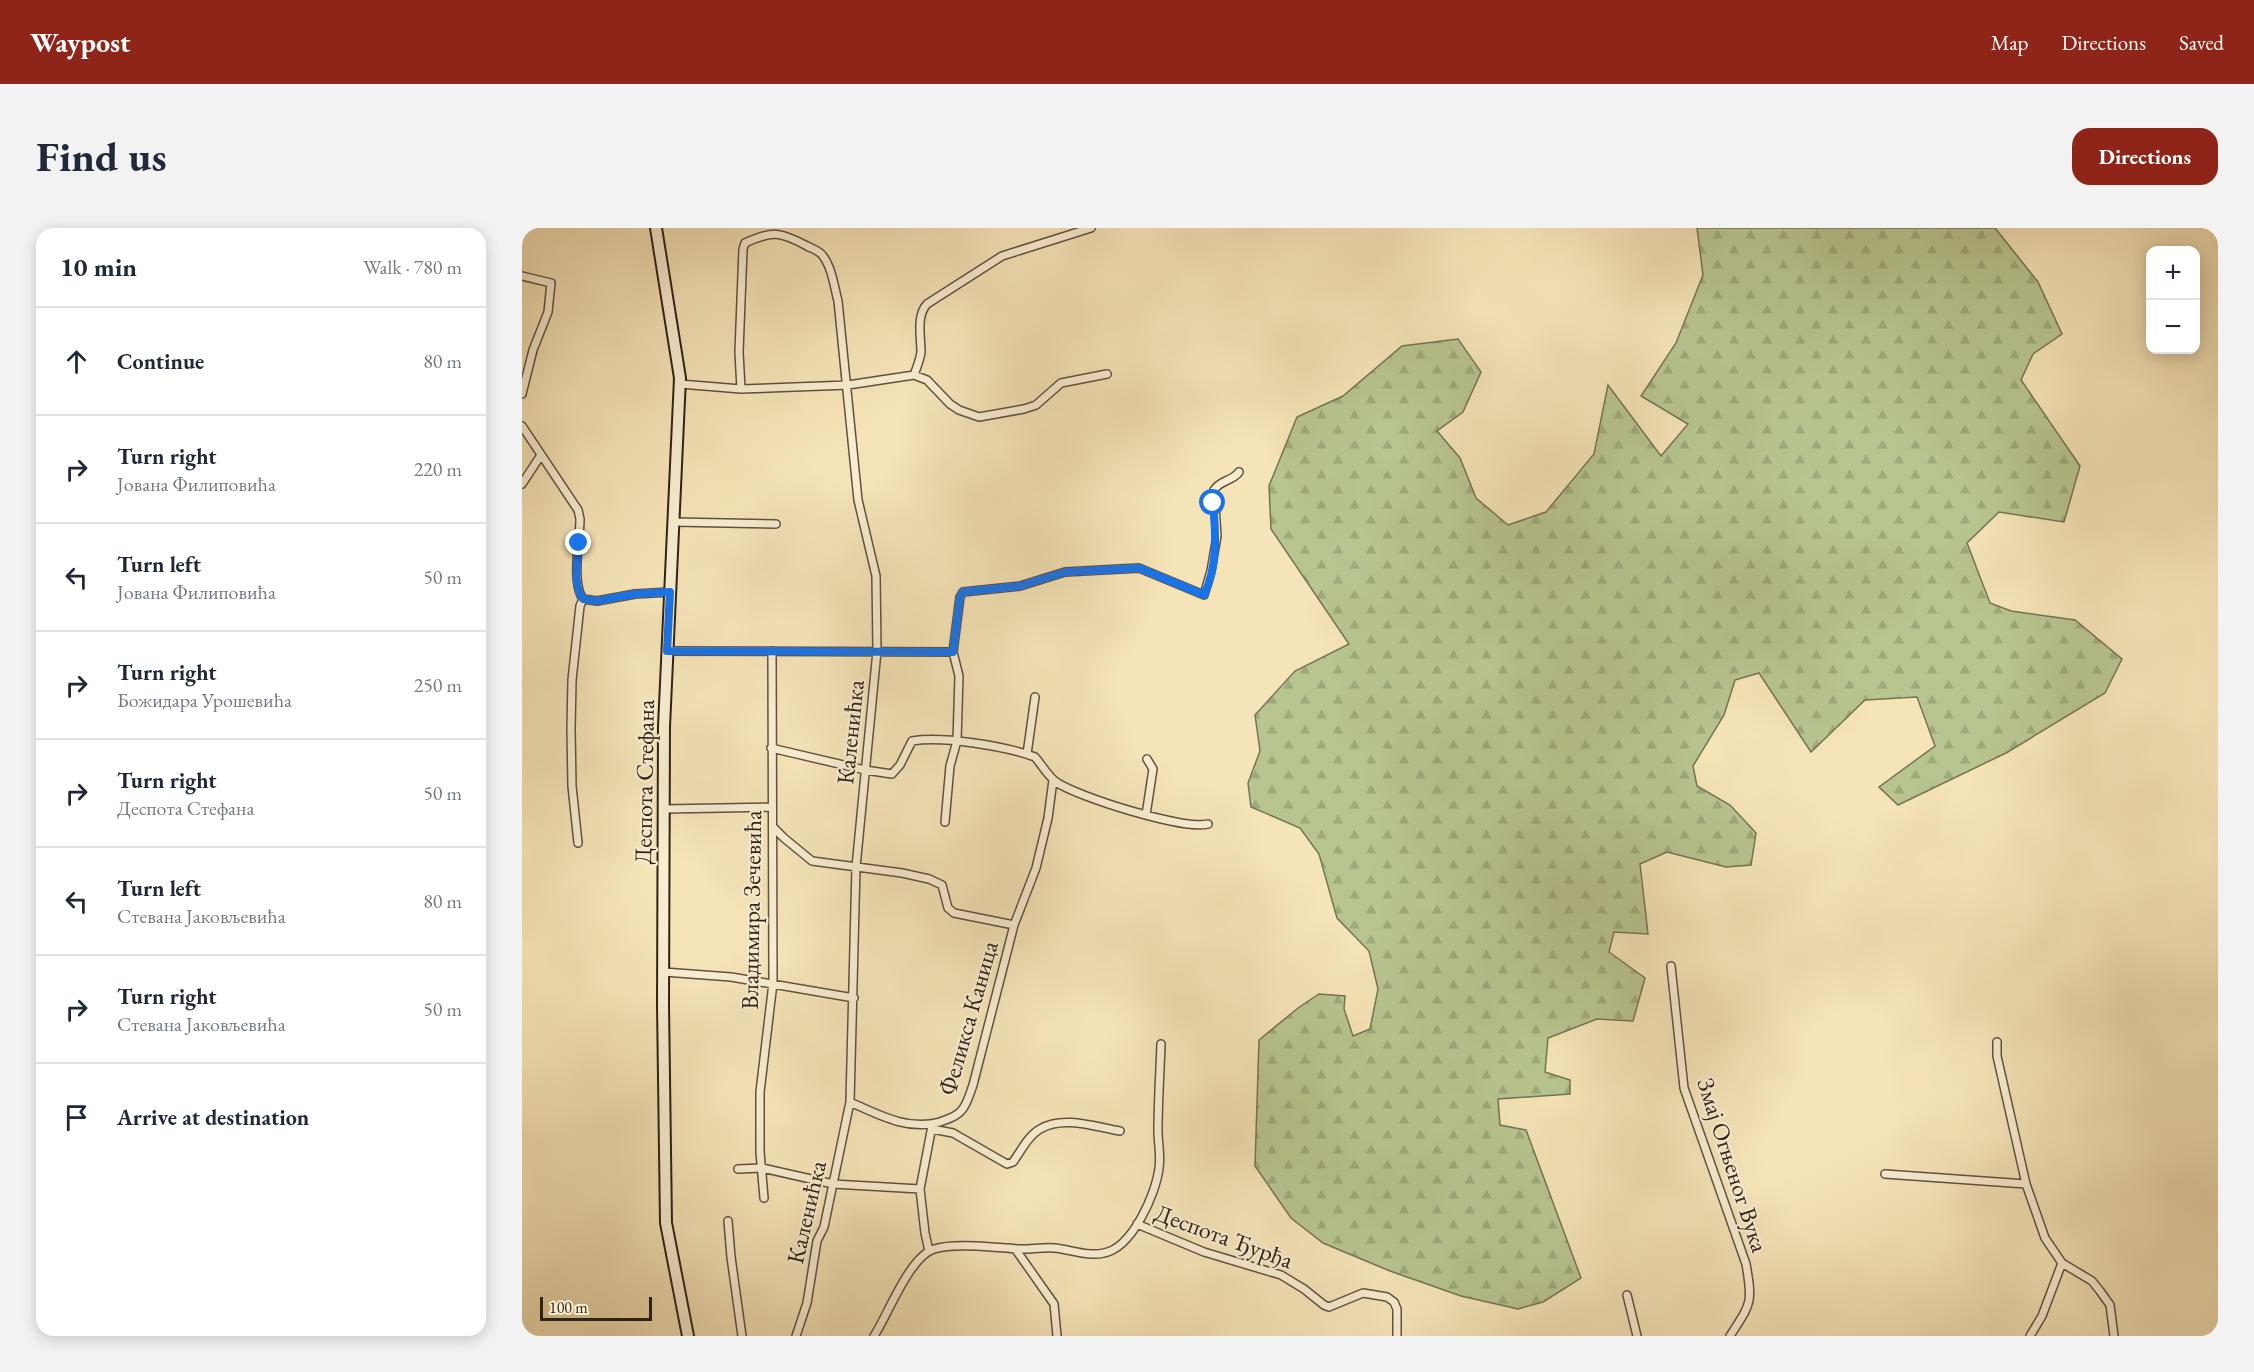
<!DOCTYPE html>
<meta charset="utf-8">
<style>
:root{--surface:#fff;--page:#f2f2f3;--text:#1f2937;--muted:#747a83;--line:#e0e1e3;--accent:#8f2418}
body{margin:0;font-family:"EB Garamond",serif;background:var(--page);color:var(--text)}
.controls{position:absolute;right:18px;top:18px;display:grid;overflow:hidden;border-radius:12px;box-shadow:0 3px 15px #0003}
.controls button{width:54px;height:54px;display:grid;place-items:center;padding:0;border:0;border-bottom:2px solid var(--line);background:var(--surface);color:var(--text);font:30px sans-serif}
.scale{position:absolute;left:18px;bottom:15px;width:112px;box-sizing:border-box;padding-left:6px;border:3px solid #302216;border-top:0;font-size:16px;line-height:21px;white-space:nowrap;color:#302216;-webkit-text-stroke:4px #f8edd1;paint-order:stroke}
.stop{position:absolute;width:18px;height:18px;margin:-14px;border:4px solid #1a73e8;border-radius:50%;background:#fff}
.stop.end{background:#1a73e8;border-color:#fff;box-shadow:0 2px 6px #0008}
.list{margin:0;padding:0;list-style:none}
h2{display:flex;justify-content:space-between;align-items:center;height:78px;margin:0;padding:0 24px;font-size:26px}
h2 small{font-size:20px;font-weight:400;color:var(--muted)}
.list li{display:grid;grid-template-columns:39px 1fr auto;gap:18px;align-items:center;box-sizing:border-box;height:108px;padding:0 24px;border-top:2px solid var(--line)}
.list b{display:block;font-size:22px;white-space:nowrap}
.list p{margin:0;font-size:20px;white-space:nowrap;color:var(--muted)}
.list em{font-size:20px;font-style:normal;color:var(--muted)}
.icon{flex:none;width:33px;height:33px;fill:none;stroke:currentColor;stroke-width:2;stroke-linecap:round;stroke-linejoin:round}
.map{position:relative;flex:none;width:1696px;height:1108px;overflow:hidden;border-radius:18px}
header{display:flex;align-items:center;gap:36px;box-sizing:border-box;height:84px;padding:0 30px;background:var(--accent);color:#fff}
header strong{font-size:28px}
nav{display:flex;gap:33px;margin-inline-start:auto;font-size:21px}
.intro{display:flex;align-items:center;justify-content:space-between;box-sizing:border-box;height:144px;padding:0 36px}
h1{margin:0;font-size:42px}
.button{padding:15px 27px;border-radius:18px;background:var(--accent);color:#fff;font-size:21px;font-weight:700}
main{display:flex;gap:36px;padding:0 36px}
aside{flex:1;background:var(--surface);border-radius:18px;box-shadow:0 3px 15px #0003}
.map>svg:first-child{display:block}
</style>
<header>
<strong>Waypost</strong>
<nav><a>Map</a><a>Directions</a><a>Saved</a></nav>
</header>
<div class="intro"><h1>Find us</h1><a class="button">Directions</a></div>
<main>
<aside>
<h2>10 min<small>Walk · 780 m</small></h2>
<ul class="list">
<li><svg class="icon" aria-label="ahead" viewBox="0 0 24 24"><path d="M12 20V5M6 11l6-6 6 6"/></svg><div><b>Continue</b></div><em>80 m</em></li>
<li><svg class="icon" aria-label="right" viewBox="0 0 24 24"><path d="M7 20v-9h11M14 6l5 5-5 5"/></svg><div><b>Turn right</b><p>Јована Филиповића</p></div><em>220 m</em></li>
<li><svg class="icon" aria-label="left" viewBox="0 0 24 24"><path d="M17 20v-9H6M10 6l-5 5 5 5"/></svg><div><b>Turn left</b><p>Јована Филиповића</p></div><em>50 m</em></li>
<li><svg class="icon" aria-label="right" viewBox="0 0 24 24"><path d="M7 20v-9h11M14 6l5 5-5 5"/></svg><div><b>Turn right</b><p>Божидара Урошевића</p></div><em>250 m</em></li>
<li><svg class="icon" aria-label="right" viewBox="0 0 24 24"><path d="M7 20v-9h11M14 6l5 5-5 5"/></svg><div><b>Turn right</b><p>Деспота Стефана</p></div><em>50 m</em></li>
<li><svg class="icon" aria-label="left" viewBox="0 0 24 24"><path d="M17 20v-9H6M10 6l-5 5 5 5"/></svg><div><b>Turn left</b><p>Стевана Јаковљевића</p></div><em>80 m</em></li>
<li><svg class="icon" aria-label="right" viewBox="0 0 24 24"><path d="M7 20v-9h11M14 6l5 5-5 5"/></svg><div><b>Turn right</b><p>Стевана Јаковљевића</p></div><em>50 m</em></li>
<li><svg class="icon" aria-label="arrive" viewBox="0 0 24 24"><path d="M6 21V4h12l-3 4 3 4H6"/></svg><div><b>Arrive at destination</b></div></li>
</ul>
</aside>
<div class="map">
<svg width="1696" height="1108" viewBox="0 0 1696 1108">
<defs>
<pattern id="forest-firs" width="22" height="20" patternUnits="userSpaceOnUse" patternTransform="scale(1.5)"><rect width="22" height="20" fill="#b8c591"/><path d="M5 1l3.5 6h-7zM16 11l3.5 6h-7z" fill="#9ea97c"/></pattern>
</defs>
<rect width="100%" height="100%" fill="#f5e4b8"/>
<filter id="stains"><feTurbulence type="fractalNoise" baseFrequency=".00333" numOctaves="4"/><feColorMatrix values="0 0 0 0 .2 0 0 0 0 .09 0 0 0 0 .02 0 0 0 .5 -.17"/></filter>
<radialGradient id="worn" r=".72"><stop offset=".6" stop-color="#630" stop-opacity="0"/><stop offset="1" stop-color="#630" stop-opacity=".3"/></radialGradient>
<!-- forest -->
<path fill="url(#forest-firs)" stroke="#747454" stroke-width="1.5" d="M 1175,0 L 1473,0 L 1516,54 L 1540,106 L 1511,126 L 1499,152 L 1558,238 L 1542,294 L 1477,284 L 1445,315 L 1468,375 L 1489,383 L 1553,392 L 1600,431 L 1583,465 L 1484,525 L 1376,577 L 1357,559 L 1413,518 L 1395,469 L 1343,472 L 1289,524 L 1237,445 L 1213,452 L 1202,487 L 1171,538 L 1175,558 L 1208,577 L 1234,605 L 1229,637 L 1204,639 L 1145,624 L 1118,636 L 1126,706 L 1092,704 L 1087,724 L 1123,750 L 1111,793 L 1075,791 L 1026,810 L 1023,844 L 1048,852 L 1048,866 L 976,871 L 978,897 L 1004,902 L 1059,1050 L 1021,1074 L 996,1081 L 939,1068 L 868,1043 L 801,1015 L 769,990 L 733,938 L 737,812 L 776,780 L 797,766 L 823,768 L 822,781 L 831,808 L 848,801 L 856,761 L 847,723 L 815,690 L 797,626 L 778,600 L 729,579 L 726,555 L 738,523 L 733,487 L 773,443 L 827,416 L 749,301 L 747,258 L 775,189 L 821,168 L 880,118 L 936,111 L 959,144 L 941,184 L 915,203 L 938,230 L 954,270 L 986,297 L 1024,284 L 1072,226 L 1086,157 L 1139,228 L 1166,196 L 1119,168 L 1154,115 L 1181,47 Z"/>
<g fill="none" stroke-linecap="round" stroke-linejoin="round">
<defs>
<path id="minor" d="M 0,48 L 29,55 L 26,84 L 11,122 L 0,166
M 392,147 C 395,139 398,132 399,124 C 399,109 394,88 405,76 L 480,28 L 569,0
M 158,156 L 219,161 L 326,157 L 392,147 L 405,152 L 428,176 L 437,182 L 457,189 L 502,181 L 514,177 L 539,155 L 585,146
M 219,161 L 217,124 L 221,21 L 223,15 C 251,2 259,4 285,18 C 291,21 298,23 301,28 C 310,40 312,58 316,73 L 336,272 L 354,348 L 355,423 L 334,639 L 328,874 L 302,999 L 295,1013 L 285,1075 L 274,1108
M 0,198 L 56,282 L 58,291 C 58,312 49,355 61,371 L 75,373 L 113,366 L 148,364
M 0,256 L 19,227
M 152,294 L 254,296
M 145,423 L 431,424
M 249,520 L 343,542 L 370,546 L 378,537 L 390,513 C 421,508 483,518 513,529 C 519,536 526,548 534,554 C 556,569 661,602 686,596
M 505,526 L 513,469
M 142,581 L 250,579
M 624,587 L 631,541 L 625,531
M 423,594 L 428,538 L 435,513 L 437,448 L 431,424 L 438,369 L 441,364 L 498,358 L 543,344 L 617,340 L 682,367 L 689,343 L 695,308 L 692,262 C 698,252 711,253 717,244
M 251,599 L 262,610 L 290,633 L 380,645 L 407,651 L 420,657 L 426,680 L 432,685 L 492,697
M 56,615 L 50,558 L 49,501 L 50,452 L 58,378 L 61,371
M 1149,738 L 1162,860 L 1224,1036 C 1231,1076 1229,1075 1208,1108
M 142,744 L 209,749 L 332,770
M 1475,814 L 1475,828 L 1504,956 L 1523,1010 L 1540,1035 L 1570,1053 L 1578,1063 L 1588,1077 L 1592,1108
M 328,874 C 357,887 386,903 418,894 C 426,891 434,889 439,883 C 445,877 448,865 451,857 L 492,697 L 514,640 L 526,590 L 531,552
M 410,901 L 431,905 L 485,936 L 491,934 C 499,923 506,908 518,901 C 541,887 574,899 598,903
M 216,941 L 240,940 L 311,956 L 398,961
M 1363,946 L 1504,956
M 242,970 L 238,924 L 238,864 L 251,755 L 250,423
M 206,993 L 209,1029 L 220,1108
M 615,996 L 682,1024 L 759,1047 L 782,1061 L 802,1077 L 807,1079 L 841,1065 L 865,1069 L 872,1074 L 875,1081 L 875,1108
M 494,1022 L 532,1076 L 535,1108
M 407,1023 L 403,1005 L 398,961 L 410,898
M 1105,1067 L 1115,1108
M 352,1108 C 366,1087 387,1029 412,1021 C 432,1015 465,1019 486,1020 C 500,1023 517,1019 532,1020 C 547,1021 566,1029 582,1025 C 610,1020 634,966 637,940 C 639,928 636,915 636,903 C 636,874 638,845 639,816
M 1508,1108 L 1520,1088 L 1540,1035"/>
<path id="secondary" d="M 134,0 L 158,150 L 142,499 L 141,777 L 144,995 L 166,1108"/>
</defs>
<!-- minor casing -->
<use href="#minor" stroke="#61523e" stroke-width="10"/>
<!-- secondary casing -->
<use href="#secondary" stroke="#302216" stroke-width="14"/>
<!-- minor -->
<use href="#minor" stroke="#f8edd1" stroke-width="7"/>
<!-- secondary -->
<use href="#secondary" stroke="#f8edd1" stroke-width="10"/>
</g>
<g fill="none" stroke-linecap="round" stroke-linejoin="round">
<!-- route -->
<path stroke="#1a73e8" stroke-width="8" d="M 57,315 C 56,333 50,356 61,371 L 75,373 L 112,366 L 148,364 L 145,423 L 431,424 L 438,369 L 441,364 L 498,358 L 543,344 L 617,340 L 682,367 C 696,337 694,307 691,275"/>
</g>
<g text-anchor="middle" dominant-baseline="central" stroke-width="4.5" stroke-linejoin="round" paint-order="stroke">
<!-- street labels -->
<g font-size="24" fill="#302216" stroke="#f8edd1">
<text transform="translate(328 504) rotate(-84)">Каленићка</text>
<text transform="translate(122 554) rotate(-89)">Деспота Стефана</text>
<text transform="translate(229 682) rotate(-89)">Владимира Зечевића</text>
<text transform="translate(446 790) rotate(-74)">Феликса Каница</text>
<text transform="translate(1211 937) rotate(72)">Змај Огњеног Вука</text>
<text transform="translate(284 984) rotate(-77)">Каленићка</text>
<text transform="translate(702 1008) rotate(20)">Деспота Ђурђа</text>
</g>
</g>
<rect width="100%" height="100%" filter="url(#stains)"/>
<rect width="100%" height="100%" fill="url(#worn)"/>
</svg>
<div class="controls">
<button>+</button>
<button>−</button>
</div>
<div class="scale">100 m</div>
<div class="stop" style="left:691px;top:275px"></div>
<div class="stop end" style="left:57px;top:315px"></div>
</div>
</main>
